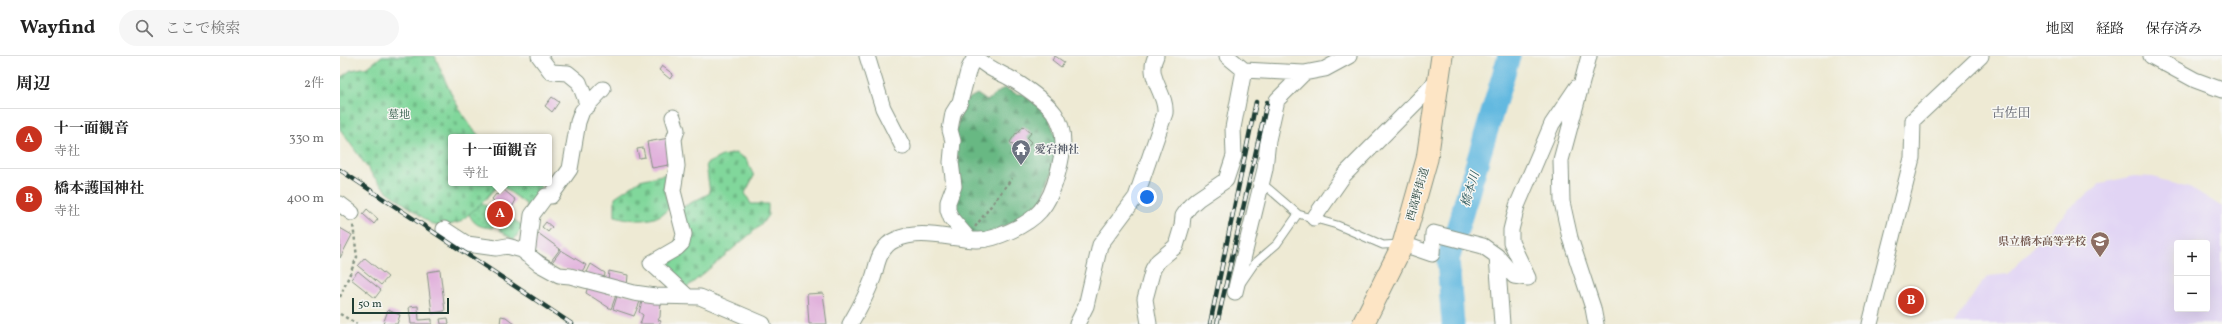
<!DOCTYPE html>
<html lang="ja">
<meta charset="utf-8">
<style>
:root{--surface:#fff;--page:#f6f6f6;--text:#222;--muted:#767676;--line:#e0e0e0;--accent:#c8321e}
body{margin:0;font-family:Vollkorn,"Noto Serif JP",serif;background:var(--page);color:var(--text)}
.controls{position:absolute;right:12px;bottom:12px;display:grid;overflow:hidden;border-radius:4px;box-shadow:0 4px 16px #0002}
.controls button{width:36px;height:36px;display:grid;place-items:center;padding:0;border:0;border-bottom:1px solid var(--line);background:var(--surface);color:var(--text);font:20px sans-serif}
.scale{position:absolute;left:12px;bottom:10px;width:97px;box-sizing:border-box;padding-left:4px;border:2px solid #1f3d34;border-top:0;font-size:11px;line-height:14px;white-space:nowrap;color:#1f3d34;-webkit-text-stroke:3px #f6f6f2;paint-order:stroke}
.you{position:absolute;left:807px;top:141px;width:14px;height:14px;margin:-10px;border:3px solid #fff;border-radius:50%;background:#1a73e8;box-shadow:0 0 0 6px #1a73e833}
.badge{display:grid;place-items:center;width:26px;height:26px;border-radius:50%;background:var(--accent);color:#fff;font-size:13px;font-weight:700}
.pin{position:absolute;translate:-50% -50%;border:2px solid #fff;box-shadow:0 1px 4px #0006}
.popup{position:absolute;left:108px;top:78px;width:104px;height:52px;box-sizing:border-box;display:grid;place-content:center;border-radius:4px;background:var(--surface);filter:drop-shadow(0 1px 3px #0005);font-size:13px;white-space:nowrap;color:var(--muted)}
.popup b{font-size:15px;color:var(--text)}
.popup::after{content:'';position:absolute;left:50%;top:100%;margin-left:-8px;border:8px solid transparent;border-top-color:var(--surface)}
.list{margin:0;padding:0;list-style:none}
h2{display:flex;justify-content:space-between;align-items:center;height:52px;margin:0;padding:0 16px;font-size:17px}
h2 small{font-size:13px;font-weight:400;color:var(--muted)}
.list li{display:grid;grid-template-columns:26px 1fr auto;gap:12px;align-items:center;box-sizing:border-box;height:60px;padding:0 16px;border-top:1px solid var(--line)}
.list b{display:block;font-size:15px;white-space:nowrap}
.list p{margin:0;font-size:13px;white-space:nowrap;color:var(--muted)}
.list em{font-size:13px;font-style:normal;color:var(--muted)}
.icon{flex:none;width:22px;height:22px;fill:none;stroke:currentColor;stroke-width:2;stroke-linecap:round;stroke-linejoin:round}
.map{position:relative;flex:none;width:1882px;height:268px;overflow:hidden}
header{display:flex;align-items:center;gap:24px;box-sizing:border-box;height:56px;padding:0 20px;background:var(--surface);border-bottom:1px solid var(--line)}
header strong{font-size:19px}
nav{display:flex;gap:22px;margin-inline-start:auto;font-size:14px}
.search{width:280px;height:36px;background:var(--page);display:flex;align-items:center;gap:10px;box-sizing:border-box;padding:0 14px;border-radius:22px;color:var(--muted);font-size:15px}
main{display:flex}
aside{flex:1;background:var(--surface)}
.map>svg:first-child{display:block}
.built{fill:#e1d4f4;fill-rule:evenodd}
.grass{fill:url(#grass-dots);stroke:#508a68}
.forest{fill:url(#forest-firs);stroke:#447a5c}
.cemetery{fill:url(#cemetery-stones);stroke:#508a68}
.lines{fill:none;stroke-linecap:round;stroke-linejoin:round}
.river{stroke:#64b9e0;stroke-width:23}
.building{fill:#e1b1dc}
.lane-casing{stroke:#869484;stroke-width:9}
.street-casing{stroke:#869484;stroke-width:17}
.secondary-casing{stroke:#869484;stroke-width:23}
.path{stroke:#869484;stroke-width:2.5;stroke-dasharray:3 3;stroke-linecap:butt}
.lane{stroke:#fff;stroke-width:7}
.street{stroke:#fff;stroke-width:15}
.secondary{stroke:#fde5c5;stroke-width:21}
.rail-casing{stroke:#1f3d34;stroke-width:4.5}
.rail{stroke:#f6f6f2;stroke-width:3;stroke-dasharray:9;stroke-linecap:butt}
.labels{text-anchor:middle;stroke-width:3;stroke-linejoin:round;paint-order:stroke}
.park-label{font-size:11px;fill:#335c49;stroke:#f6f6f2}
.worship-label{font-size:11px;font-weight:bold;fill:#5b616d;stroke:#f6f6f2;text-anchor:start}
.street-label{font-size:11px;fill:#1f3d34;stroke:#f6f6f2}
.education-label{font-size:11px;font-weight:bold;fill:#785e54;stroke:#f6f6f2;text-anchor:end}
.water-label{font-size:12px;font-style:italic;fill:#305c5f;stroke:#f6f6f2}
.quarter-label{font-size:13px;fill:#63666f;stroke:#f6f6f2}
</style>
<header>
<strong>Wayfind</strong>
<div class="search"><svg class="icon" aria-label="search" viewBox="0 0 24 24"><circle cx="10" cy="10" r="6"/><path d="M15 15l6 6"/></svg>ここで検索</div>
<nav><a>地図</a><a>経路</a><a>保存済み</a></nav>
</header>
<main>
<aside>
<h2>周辺<small>2件</small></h2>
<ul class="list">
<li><span class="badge">A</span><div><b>十一面観音</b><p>寺社</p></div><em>330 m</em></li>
<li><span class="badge">B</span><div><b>橋本護国神社</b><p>寺社</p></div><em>400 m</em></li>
</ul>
</aside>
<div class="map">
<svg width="1882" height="268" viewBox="0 0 1882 268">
<defs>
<pattern id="grass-dots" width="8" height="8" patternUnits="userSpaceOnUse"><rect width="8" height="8" fill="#81d79b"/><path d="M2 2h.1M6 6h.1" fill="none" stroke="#6fb986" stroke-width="1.8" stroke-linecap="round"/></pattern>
<pattern id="forest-firs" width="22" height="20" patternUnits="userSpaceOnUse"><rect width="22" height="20" fill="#68b883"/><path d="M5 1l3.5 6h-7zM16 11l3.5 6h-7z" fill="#55976c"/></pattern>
<pattern id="cemetery-stones" width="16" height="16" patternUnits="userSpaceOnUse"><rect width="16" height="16" fill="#81d79b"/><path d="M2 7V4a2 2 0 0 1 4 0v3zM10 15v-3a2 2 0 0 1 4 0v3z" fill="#6fb986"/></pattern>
</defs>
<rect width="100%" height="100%" fill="#f6f6f2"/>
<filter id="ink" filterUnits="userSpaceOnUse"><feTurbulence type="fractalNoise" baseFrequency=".025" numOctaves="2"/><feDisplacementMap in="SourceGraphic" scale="8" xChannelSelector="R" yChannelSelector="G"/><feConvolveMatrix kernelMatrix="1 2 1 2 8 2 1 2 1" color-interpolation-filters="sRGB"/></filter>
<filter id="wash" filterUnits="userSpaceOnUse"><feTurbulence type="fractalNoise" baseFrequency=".012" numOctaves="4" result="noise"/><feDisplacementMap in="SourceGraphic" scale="16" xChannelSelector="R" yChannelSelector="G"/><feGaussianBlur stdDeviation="0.9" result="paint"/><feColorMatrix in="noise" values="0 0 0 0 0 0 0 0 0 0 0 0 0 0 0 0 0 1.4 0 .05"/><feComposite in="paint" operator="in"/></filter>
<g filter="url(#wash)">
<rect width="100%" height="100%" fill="#eeead4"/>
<path class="built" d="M1794 120 1813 121 1855 134 1882 151V268H1615L1637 233 1648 220 1668 218 1728 154 1761 127ZM1837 187H1867V253H1837Z"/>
<path class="grass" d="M138 144 150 153 157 167 152 172C140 171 134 169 129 158Z"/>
<path class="forest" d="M664 32 677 38H683L706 56 721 92 699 154 636 183 616 165 612 102 621 47 637 38 647 45Z"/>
<path class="cemetery" d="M42 0H95C106 28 119 59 140 81H111V127H199L204 136 186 154V148L162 130 155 132 143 146 120 166 102 171 93 169 47 135 34 121 0 73V22L11 14 28 11Z
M395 97 406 103 414 120 405 137 411 148H428V159L421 169 344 234 317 209 334 196 343 151 370 137 366 108 382 100Z
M326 118C322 128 326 142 329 152 315 168 294 165 275 160V141L300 124Z
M168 160 183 170 174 184 159 174Z"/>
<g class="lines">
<path class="river" d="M1113 268 1108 204 1169 0"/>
</g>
<g id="blocks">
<path class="building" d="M715 0 724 6 721 11 712 4Z
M322 10 333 18 330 23 319 14Z
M212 41 219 46 212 56 205 50Z
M683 70 691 77 687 82 691 86 686 94 683 92 680 96 670 86 676 77 677 78Z
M329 82 334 108 312 112 307 86Z
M303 92 305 101 299 102 297 93Z
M164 134 176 144 170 155 158 151 160 148 158 146 157 148 152 146 154 145 152 143 156 138 157 139Z
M27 153 38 163 34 168 23 158Z
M206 166 212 171 208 176 202 171Z
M0 172 12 179 0 202Z
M198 177 220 193 211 205 193 194Z
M221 194 246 209 241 217 210 209Z
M25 202 48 221 41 229 18 210Z
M251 208 265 217 264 225 246 218Z
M100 214 105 255 92 257 87 216Z
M18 215 41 234 35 242 11 223Z
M269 215 288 219 287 230 268 225Z
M248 230 276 239 271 253 246 237Z
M278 237 302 241 294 260 273 253Z
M483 237 487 268H469L467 238Z
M303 242 321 244 320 261 318 264 321 265 319 268H300L303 259 299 256Z
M78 250 79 264 92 263V268H71L69 251Z
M48 254 60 259 57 268H43Z
M161 260 166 261 175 268H160Z
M108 262 109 268H101L100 263Z"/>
</g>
</g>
<g filter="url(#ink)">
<use href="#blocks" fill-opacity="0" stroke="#869484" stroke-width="1"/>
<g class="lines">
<defs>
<path id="lane" d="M958 158 997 169 1043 189 1060 188
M902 226 915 207 937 188 958 158 921 126"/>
<path id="street" d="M199 0 211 16 228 17 239 26 248 50
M527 0 543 52 563 91
M1249 0 1221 104 1222 146 1230 182 1253 252 1256 268
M1811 0 1855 24 1882 34
M964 17 985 13 1009 0
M333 61 337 74 334 83 337 110 333 135 344 178 342 187 337 192 311 207 347 240
M0 148 12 157
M974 162 1004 119 1099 23
M104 173 127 188 156 192 167 190 182 194 199 208 219 219 230 220 294 237 315 240 360 241 423 268
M629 183 611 162 608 154V146L614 130 611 106 613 85 610 74 613 57 620 46 629 12 635 1
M1063 188 1092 198 1093 177 1143 190 1157 200 1162 268
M187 199 192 159 206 140H211L230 113 238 66 242 55 263 33
M1157 200 1174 220 1188 222 1171 186V174L1177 150 1212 68 1237 31
M895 236 925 113 928 84 937 44 964 17 904 14
M510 268C519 253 527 238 533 222 536 214 537 203 542 196 545 191 550 186 555 184 579 172 610 183 636 184 654 185 688 169 700 155 709 145 715 128 718 116 723 97 727 76 715 58 707 46 681 28 668 21 656 15 644 10 635 0
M737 268 746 250 760 189 796 141 825 57C827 37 805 21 816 0
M809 268 805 243 813 213 818 205 836 190 842 170 843 160 850 150 858 143 886 124 894 100 893 72 904 14 887 0
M1530 268 1572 102 1573 64 1641 0"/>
<path id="secondary" d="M1023 268 1063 188 1087 103 1102 0"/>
</defs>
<use href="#lane" class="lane-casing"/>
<use href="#street" class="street-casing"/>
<use href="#secondary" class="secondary-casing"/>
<path class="path" d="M635 171 672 122
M0 241 17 201 13 169
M0 258 17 268"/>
<use href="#lane" class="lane"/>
<use href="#street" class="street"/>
<use href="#secondary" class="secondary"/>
<defs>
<path id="rail" d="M0 114 232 268
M870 268 916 46
M877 268 927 46"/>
</defs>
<use href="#rail" class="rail-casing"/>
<use href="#rail" class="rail"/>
</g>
</g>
<defs>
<symbol id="temple-pin" viewBox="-11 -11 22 30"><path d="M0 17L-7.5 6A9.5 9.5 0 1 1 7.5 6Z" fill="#6b7280" stroke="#f6f6f2"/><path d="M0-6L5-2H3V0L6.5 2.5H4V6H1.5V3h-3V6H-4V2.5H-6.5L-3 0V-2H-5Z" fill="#fff"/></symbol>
<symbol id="school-pin" viewBox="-11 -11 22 30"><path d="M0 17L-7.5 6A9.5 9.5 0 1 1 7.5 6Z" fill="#8d6e63" stroke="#f6f6f2"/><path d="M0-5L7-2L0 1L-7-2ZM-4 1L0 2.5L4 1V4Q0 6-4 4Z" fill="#fff"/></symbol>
</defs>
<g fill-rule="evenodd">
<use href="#temple-pin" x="670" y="82" width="22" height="30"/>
<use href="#school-pin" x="1749" y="174" width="22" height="30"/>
</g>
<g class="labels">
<g class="park-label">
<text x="59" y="62">墓地</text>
</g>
<g class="worship-label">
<text x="695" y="97">愛宕神社</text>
</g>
<g class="street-label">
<text transform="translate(1077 138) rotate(-74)" y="4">西高野街道</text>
</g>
<g class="education-label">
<text x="1746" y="189">県立橋本高等学校</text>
</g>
<g class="water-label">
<text transform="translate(1130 133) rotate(-73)" y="4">橋本川</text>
</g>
<g class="quarter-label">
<text x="1671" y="61">古佐田</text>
</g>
</g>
</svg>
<div class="controls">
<button>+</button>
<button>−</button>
</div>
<div class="scale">50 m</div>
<div class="you"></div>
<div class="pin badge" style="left:160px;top:158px">A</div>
<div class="popup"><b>十一面観音</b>寺社</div>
<div class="pin badge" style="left:1571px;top:245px">B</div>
</div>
</main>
